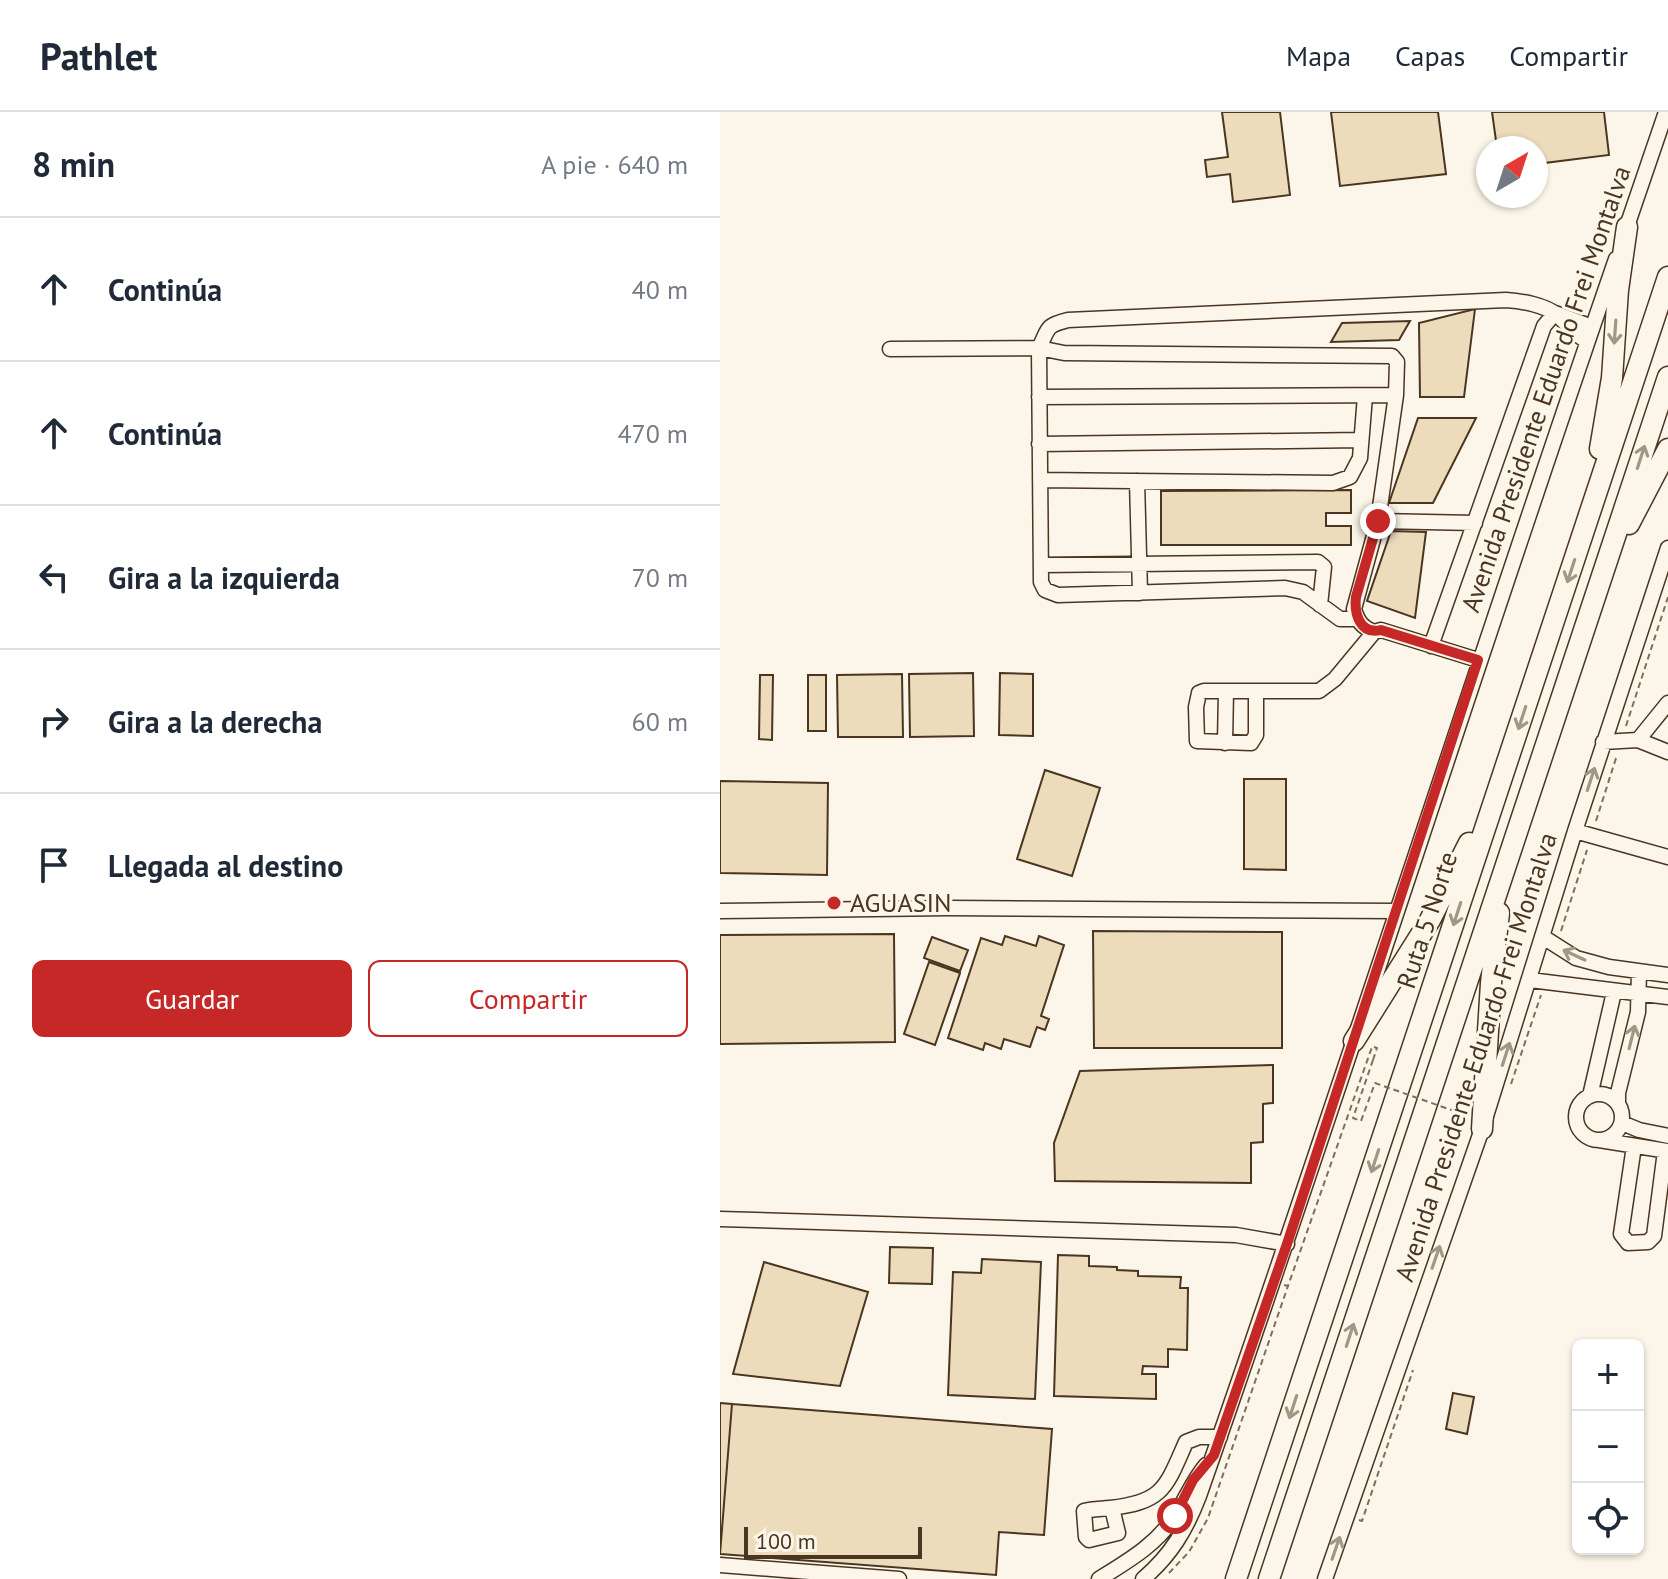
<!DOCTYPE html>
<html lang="es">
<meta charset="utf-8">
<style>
:root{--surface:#fff;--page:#f2f2f3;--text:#1f2937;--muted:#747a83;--line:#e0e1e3;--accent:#c62828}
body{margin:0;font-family:"PT Sans",sans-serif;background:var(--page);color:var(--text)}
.controls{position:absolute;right:24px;bottom:24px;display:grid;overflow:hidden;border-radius:12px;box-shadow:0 2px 6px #0004}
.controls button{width:72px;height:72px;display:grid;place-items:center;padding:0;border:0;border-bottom:2px solid var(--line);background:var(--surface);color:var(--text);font:40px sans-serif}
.compass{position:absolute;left:756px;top:24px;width:72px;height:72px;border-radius:50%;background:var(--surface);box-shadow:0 2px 6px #0004;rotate:39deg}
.scale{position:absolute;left:24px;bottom:20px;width:178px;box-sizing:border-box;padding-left:8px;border:4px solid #4a3520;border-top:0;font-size:22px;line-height:28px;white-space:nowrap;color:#4a3520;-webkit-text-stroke:6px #fbf6e9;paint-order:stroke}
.stop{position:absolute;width:24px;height:24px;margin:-18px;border:6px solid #c62828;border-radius:50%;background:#fff}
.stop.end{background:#c62828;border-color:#fff;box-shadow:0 2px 8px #0008}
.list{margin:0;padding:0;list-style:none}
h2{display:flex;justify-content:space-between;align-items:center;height:104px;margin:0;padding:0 32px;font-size:34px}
h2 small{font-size:26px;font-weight:400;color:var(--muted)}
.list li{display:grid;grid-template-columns:52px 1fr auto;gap:24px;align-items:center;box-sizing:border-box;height:144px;padding:0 32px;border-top:2px solid var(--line)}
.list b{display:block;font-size:30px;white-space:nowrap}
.list em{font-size:26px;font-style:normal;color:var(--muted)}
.actions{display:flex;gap:16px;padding:24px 32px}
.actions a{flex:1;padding:18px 0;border:2px solid var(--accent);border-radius:12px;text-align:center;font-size:28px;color:var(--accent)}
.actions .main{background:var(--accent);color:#fff}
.icon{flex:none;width:44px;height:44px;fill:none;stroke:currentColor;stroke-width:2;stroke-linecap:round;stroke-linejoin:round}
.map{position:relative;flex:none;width:948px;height:1467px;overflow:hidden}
header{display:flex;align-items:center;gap:48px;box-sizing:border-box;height:112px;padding:0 40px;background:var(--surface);border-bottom:2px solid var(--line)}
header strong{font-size:38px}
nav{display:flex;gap:44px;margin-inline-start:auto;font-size:28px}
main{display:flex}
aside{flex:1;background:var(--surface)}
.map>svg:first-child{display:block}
.building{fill:#ecdcbc;stroke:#4a3520;stroke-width:2}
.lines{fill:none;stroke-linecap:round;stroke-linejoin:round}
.minor-casing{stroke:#4a3520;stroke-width:17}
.highway-casing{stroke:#4a3520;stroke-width:23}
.path{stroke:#7f6f5c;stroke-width:2;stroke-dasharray:6 4;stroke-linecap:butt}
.minor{stroke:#fbf6e9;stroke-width:14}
.highway{stroke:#fbf6e9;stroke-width:20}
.path-bridge{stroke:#7f6f5c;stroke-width:2;stroke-dasharray:6 4;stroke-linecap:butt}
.oneway{stroke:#a29684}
.route{stroke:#c62828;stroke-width:10}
.poi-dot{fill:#c62828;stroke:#fbf6e9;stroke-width:3}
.labels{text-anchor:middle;stroke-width:6;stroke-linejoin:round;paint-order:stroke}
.street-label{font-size:26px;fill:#4a3520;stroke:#fbf6e9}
.poi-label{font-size:26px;fill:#4a3520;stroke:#fbf6e9;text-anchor:start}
</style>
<header>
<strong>Pathlet</strong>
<nav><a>Mapa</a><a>Capas</a><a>Compartir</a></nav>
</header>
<main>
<aside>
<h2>8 min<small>A pie · 640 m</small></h2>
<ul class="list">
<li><svg class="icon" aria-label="ahead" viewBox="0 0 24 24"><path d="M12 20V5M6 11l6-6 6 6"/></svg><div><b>Continúa</b></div><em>40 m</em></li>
<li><svg class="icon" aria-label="ahead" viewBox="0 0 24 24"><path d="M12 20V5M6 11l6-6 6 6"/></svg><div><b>Continúa</b></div><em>470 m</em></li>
<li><svg class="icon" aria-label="left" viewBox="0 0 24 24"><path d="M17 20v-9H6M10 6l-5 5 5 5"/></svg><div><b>Gira a la izquierda</b></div><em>70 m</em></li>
<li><svg class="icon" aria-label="right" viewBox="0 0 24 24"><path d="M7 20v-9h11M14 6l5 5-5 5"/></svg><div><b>Gira a la derecha</b></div><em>60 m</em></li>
<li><svg class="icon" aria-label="arrive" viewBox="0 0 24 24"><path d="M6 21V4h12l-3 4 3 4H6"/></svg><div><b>Llegada al destino</b></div></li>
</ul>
<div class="actions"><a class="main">Guardar</a><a>Compartir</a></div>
</aside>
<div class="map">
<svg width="948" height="1467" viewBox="0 0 948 1467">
<rect width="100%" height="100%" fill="#fbf6e9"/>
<path class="building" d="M502 0H560L570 83 513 90 510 62 487 65 485 48 508 45Z
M611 0H718L726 62 620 74Z
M772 0H884L889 43 816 52V36H777Z
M755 197 744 285H700L699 211Z
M690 209 679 228 611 230 622 211Z
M698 306H756L713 391H669Z
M631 378V401H606V414H631V433H441V379Z
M671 419 706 420 695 506 647 489Z
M253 561 254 624 190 625 189 562Z
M280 561 313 562V624L279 623Z
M182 562 183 625H118L117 563Z
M40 563H53L52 628 39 627Z
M88 563H106V619H88Z
M325 658 380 676 352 764 297 747Z
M524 667H566V758L524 757Z
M0 669 108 671 107 763 0 761Z
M373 819 562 820V936H374Z
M174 822 175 930 0 932V823Z
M285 824 316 834 319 824 344 833 321 904 329 907 325 918 317 915 310 935 284 927 281 937 265 931 263 938 228 926 261 826 282 833Z
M212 825 248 838 240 859 204 846Z
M209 850 240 861 215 933 184 922Z
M553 953V991L543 992V1030L531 1031V1071L335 1069 334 1031 360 959Z
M170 1135 213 1136 212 1172 169 1171Z
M338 1143 369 1144V1154L397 1155V1158L418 1159V1164L461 1165 460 1176H468L467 1238 448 1237V1255L423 1254 422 1262H436V1287L334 1284Z
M262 1147 321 1150 315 1287 228 1283 233 1160 261 1161Z
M44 1150 148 1180 120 1274 13 1262Z
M733 1281 754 1285 747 1322 726 1317Z
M0 1291 12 1292 0 1442Z
M12 1292 332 1317 324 1423 279 1420 276 1463 0 1442Z"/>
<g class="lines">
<defs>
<path id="minor" d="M904 123 946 0
M170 237 319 236C329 217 324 214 348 208L786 188C802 189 825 193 837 203 848 212 854 223 867 229
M319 285 676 283
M319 332 641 328
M320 368 613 371 630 365 640 346 645 284
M417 369 420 481
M658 409 755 411
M321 453 598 450 604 455 600 493
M637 507H620L583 480 565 476 338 483 325 478 321 470 319 236 344 241 672 244 677 250 676 283 658 409 634 497C638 510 642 515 654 520
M711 534 824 214 835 201 872 215
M536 579V623L531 631 477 629 476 595 479 581 484 579H599L615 567 654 520 661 518 758 548
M918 628 948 591
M883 630 918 628 948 640
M505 631 506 579
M855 719 948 745
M0 799 228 796 676 799
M823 825 856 846 889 855 948 863
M810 868 948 885
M856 1005a23 23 0 1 1 46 0a23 23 0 1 1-46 0Z
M870 984 894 880
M898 991V981L918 900 919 859
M902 1011 919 1018 948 1024
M879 1028 948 1039
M914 1034 901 1122 908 1131 928 1130 934 1124 945 1039
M0 1107 516 1123 567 1132
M392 1396 398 1421 369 1428 366 1425 364 1399C372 1397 381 1397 390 1396 444 1390 446 1375 466 1330L479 1325H500
M0 1453 179 1467
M379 1467C408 1449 438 1432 456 1402 467 1385 473 1368 486 1353
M423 1467C451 1443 466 1418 479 1384 623 973 754 558 896 147
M605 1467 762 1017 855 719 948 436"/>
<path id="highway" d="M880 337 892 266 898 178 907 115
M909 412 948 337
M634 929 710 808 749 731
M762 1017 771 871 779 801
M516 1467 948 165
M549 1467 948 265"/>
</defs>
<use href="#minor" class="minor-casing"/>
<use href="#highway" class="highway-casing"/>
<path class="path" d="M906 614 948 485
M876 709 897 643
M841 819 867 738
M653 948 657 936 654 935
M791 972 821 883
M564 1173 568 1174 652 935
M639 1408 642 1409 693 1258
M449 1461 469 1440 488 1406 568 1174"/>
<use href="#minor" class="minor"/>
<use href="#highway" class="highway"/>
<path class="path-bridge" d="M653 948 633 1006 641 1009 655 971 737 1000 724 1036 732 1039 754 978"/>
</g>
<defs><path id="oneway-shaft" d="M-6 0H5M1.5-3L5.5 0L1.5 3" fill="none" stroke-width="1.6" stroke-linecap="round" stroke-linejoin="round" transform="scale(2)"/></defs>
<g class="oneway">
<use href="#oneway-shaft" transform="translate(895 220) rotate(94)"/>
<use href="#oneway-shaft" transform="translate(921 345) rotate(-72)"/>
<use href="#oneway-shaft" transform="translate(851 459) rotate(108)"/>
<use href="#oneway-shaft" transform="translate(802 606) rotate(108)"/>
<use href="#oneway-shaft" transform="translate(871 667) rotate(-72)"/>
<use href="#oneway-shaft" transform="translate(737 802) rotate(108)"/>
<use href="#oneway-shaft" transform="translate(854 843) rotate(-155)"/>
<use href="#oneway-shaft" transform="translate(912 925) rotate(-76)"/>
<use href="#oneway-shaft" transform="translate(786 942) rotate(-72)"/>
<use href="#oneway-shaft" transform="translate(655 1049) rotate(108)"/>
<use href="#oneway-shaft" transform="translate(716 1145) rotate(-71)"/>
<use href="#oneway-shaft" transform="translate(630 1223) rotate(-72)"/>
<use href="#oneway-shaft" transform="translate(573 1295) rotate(108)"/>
<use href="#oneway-shaft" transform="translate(616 1436) rotate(-71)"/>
</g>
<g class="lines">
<path class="route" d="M455 1404 473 1368 494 1343 567 1132 758 548 661 518C640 523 634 502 636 485L658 409"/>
</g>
<circle class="poi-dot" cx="114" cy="791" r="8"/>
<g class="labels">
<g class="street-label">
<text transform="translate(826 277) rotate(-71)" y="9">Avenida Presidente Eduardo Frei Montalva</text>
<text transform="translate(707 808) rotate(-72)" y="9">Ruta 5 Norte</text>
<text transform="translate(756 945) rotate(-72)" y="9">Avenida Presidente Eduardo Frei Montalva</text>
</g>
<g class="poi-label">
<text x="130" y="800">AGUASIN</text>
</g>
</g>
</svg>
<div class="controls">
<button>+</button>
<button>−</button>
<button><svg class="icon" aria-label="locate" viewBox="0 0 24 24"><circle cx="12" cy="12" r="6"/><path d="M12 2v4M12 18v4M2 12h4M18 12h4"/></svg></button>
</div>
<svg class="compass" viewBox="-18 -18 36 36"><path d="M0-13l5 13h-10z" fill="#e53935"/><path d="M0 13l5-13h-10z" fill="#747a83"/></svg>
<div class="scale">100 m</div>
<div class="stop" style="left:455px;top:1404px"></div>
<div class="stop end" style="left:658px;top:409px"></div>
</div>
</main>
